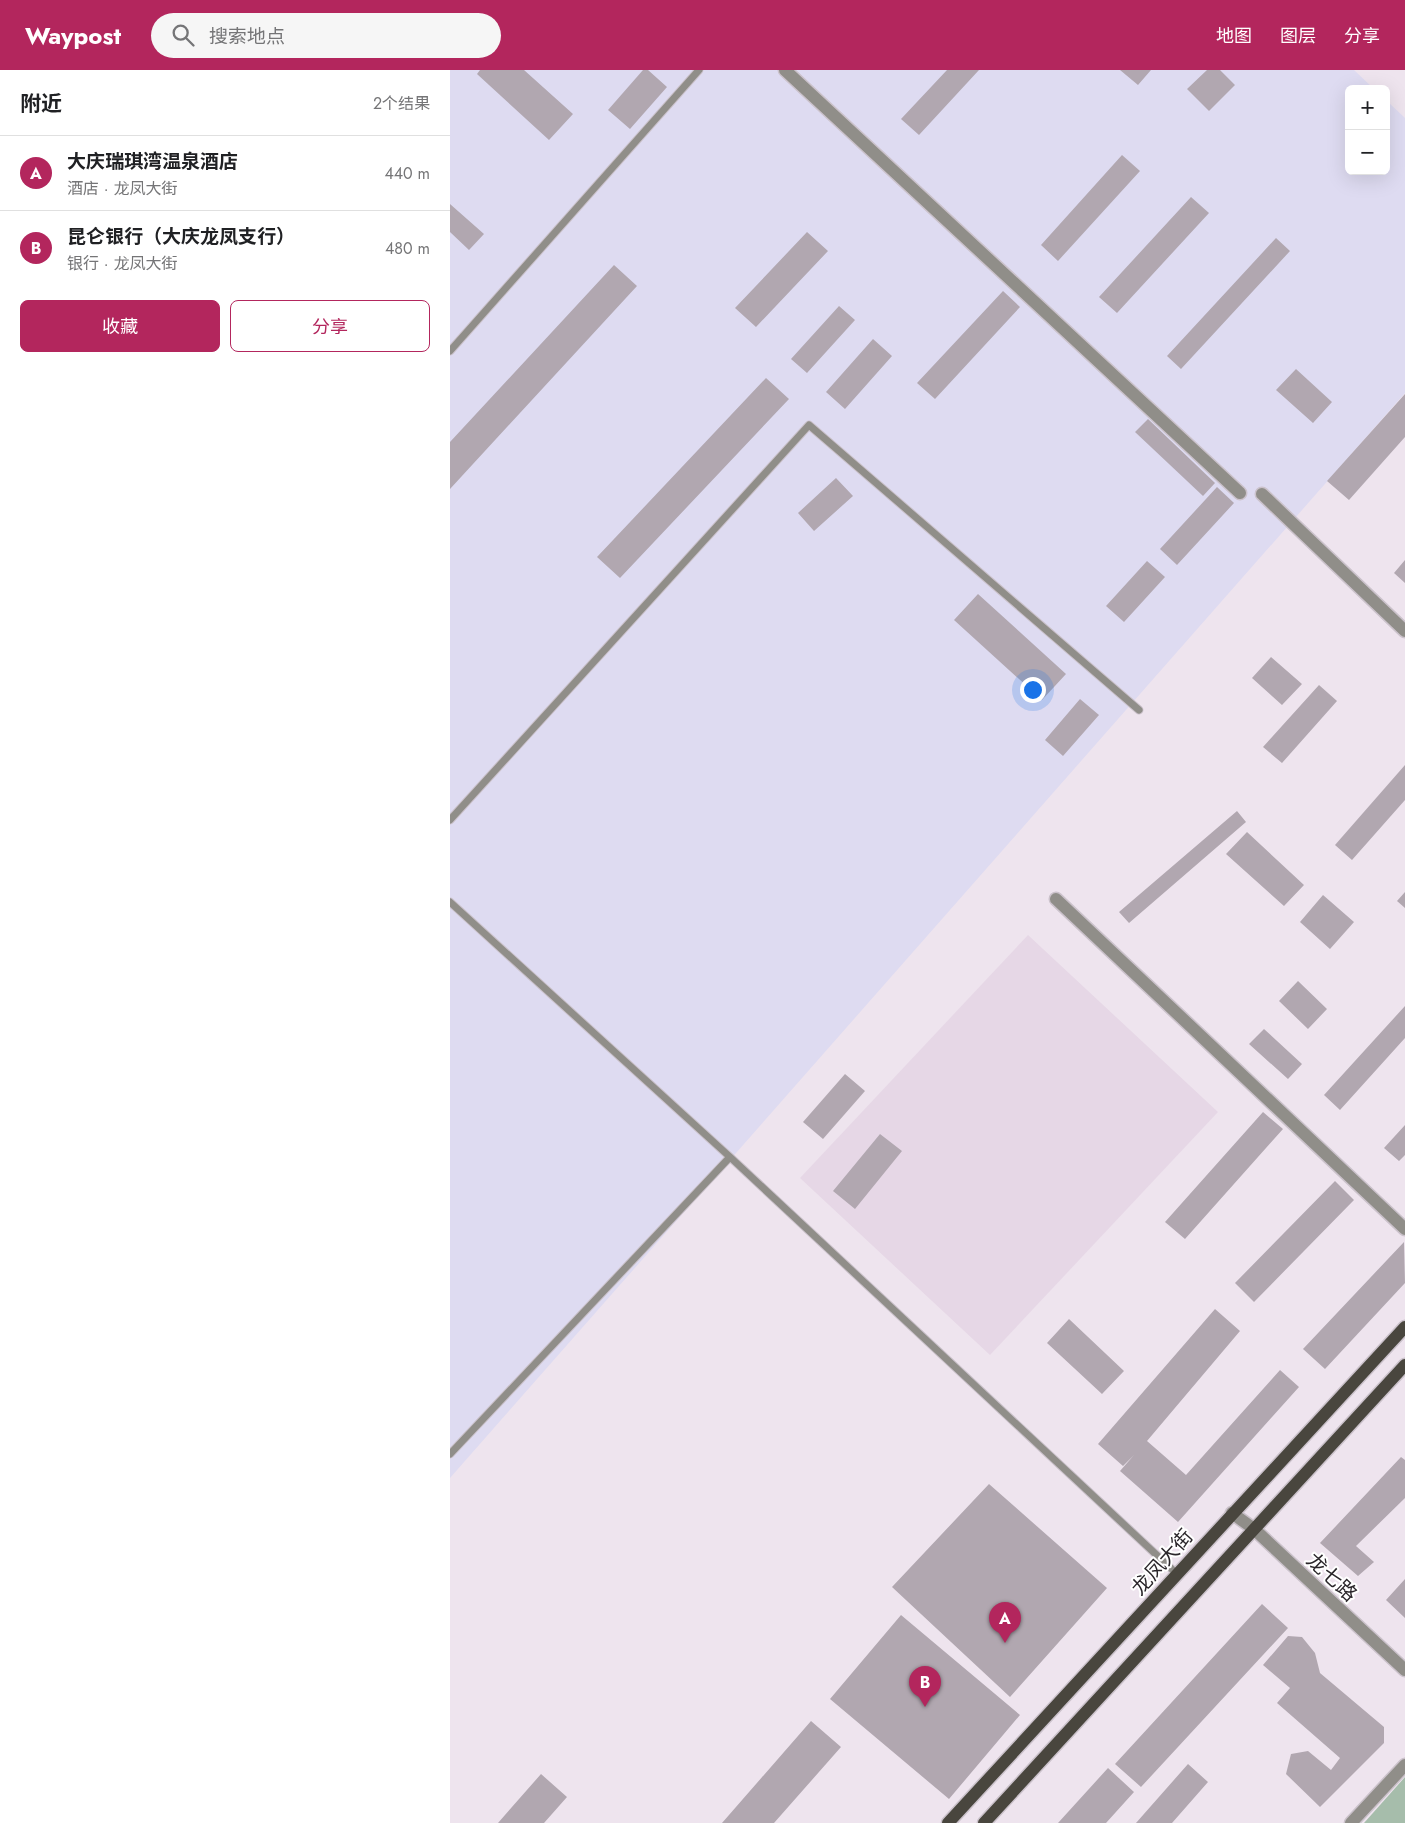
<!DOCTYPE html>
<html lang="zh">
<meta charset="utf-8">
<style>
:root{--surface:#fff;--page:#f6f6f6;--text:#202124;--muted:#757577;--line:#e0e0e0;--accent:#b3265d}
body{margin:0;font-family:Jost,"Noto Sans SC",sans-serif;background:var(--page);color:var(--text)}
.controls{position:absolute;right:15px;top:15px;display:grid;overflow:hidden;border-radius:8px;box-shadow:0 5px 20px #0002}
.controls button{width:45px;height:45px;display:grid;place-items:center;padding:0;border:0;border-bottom:1px solid var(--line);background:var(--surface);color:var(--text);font:25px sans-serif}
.you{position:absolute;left:582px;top:619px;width:18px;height:18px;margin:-12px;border:4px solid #fff;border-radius:50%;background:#1a73e8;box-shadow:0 0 0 8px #1a73e833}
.badge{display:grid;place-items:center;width:32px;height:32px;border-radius:50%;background:var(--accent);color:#fff;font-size:16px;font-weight:700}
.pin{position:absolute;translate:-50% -41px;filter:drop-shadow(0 1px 2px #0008)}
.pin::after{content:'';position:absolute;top:26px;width:18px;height:15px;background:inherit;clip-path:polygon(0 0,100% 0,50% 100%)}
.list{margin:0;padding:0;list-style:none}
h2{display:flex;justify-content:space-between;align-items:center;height:65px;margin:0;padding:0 20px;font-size:21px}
h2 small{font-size:16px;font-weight:400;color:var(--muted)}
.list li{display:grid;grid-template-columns:32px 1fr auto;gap:15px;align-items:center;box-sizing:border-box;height:75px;padding:0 20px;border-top:1px solid var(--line)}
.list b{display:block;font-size:19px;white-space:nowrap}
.list p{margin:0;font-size:16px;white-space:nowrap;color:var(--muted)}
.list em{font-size:16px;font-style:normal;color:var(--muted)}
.actions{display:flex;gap:10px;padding:15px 20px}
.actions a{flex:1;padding:11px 0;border:1px solid var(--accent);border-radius:8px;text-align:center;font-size:18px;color:var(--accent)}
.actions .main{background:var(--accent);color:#fff}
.icon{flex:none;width:28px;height:28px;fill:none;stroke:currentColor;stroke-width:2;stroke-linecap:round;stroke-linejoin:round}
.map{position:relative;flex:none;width:955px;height:1753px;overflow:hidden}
header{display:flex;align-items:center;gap:30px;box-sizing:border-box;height:70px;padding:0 25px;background:var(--accent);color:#fff}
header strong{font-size:24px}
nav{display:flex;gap:28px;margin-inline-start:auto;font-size:18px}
.search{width:350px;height:45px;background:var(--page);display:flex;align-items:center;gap:12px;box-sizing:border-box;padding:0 18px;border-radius:28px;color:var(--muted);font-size:19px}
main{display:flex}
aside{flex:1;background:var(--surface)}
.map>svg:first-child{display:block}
.built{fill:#e6d7e6}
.industrial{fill:#dedbf1}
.green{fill:#a6bdab}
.building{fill:#b1a7b0}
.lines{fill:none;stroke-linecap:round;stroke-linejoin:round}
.service-casing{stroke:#cbc2cb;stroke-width:9}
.minor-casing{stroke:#cbc2cb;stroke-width:15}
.tertiary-casing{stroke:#cbc2cb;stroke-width:15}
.primary-casing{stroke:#cbc2cb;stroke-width:15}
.service{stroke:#908e89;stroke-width:7}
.minor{stroke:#908e89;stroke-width:12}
.tertiary{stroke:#908e89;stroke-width:12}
.primary{stroke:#49463e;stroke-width:12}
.labels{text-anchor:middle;stroke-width:4;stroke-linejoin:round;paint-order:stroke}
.street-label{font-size:20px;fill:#2a262a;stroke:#fff}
</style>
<header>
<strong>Waypost</strong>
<div class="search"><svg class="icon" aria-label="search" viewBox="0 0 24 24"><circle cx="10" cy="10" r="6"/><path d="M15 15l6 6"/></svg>搜索地点</div>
<nav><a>地图</a><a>图层</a><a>分享</a></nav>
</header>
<main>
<aside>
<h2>附近<small>2个结果</small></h2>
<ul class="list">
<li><span class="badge">A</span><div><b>大庆瑞琪湾温泉酒店</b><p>酒店 · 龙凤大街</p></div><em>440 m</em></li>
<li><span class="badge">B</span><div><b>昆仑银行（大庆龙凤支行）</b><p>银行 · 龙凤大街</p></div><em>480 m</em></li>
</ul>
<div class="actions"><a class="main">收藏</a><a>分享</a></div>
</aside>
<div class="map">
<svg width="955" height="1753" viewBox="0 0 955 1753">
<rect width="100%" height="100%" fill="#eee4ee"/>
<path class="built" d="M578 865 768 1042 540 1285 350 1108Z"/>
<path class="industrial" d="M0 0H904L924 19H899V101H936V30L955 48V323L0 1408Z"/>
<path class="green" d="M955 1707V1753H914Z"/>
<path class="building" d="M30 0H74L123 44 99 70 27 4Z
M193 0H198L217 17 180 59 158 40Z
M497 0H529L469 65 451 49Z
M670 0H701L688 15Z
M757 0H770L785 15 759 41 737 19Z
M672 85 690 101 608 191 591 175Z
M741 127 759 143 667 243 649 227Z
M0 134 34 164 19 180 0 162Z
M357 162 378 181 306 257 285 238Z
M826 168 840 181 731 299 717 286Z
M164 195 187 216 0 419V372Z
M553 221 570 237 485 329 467 313Z
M389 236 405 250 357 303 341 289Z
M423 269 442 286 395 339 376 322Z
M846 299 882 332 863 353 826 320Z
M316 308 339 329 170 508 147 487Z
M955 324V367L899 430 877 411Z
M698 349 765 413 753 426 685 362Z
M386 408 403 426 364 461 348 443Z
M767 417 784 433 727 495 710 479Z
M955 490V513L944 503Z
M697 491 715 507 674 552 656 536Z
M528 524 616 604 592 630 504 550Z
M821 587 852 614 832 635 802 608Z
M869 615 887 631 832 693 813 677Z
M630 629 649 645 613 686 595 670Z
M955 695V730L902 790 885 775Z
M787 741 796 752 679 853 669 842Z
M797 762 854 815 834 836 776 784Z
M955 822V838L947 831Z
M873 825 904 852 880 879 850 852Z
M848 911 877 939 858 959 829 931Z
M955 936V968L890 1040 874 1025Z
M814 959 852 994 838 1009 799 974Z
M395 1004 415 1021 373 1069 353 1052Z
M813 1042 833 1059 735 1169 715 1152Z
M955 1055V1085L949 1091 934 1078Z
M430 1064 452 1081 405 1139 383 1121Z
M885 1111 904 1130 804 1232 785 1213Z
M954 1172 955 1213 875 1299 853 1279Z
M765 1239 790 1261 697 1371 736 1405 830 1300 849 1317 728 1452 670 1401 684 1385 673 1396 648 1374Z
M619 1249 674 1301 652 1324 597 1273Z
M951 1387 955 1390V1428L906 1476 924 1492 908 1506 870 1473Z
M539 1414 657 1518 560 1627 442 1517Z
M955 1509V1548L936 1530Z
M812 1534 838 1558 691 1717 665 1694Z
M451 1545 570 1645 499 1729 380 1629Z
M838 1566 852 1567 865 1583 870 1603 934 1657V1673L870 1737 836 1704 841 1684 858 1681 881 1700 890 1688 827 1633 840 1618 813 1595Z
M361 1651 391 1677 324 1753H272Z
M738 1694 758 1712 722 1753H686Z
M658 1698 684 1722 656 1753H608Z
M91 1704 117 1727 94 1753H48Z"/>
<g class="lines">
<defs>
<path id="service" d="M0 281 249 0
M0 750 359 355 689 640
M0 832 280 1087 727 1504
M0 1384 280 1087"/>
<path id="minor" d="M335 0 790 423
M812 424 955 561
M606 829 955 1159
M901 1753 955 1695"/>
<path id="tertiary" d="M782 1443 804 1459 955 1600"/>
<path id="primary" d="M498 1753 955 1257
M534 1753 955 1295"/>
</defs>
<use href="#service" class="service-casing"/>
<use href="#minor" class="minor-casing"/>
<use href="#tertiary" class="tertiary-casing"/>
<use href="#primary" class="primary-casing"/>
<use href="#service" class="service"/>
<use href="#minor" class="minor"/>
<use href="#tertiary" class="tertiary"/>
<use href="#primary" class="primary"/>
</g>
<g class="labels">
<g class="street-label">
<text transform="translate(712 1492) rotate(-48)" y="7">龙凤大街</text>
<text transform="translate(882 1507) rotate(43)" y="7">龙七路</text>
</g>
</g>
</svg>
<div class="controls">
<button>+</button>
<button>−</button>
</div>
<div class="you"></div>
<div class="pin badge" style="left:555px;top:1573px">A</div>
<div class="pin badge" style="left:475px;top:1637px">B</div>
</div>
</main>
